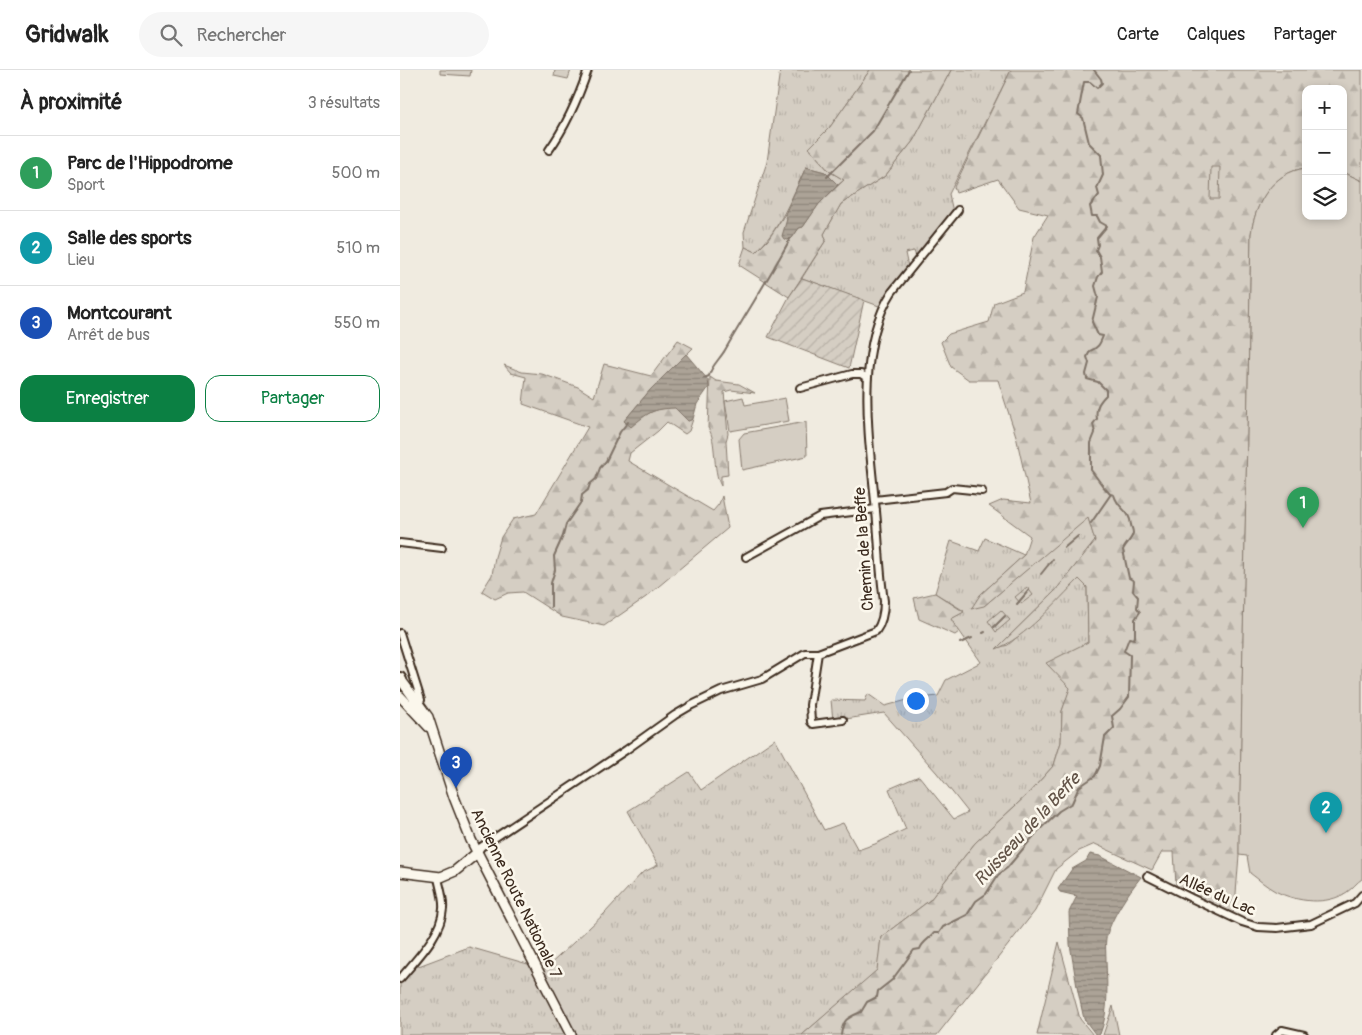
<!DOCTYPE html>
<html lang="fr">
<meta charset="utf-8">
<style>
:root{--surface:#fff;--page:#f6f6f6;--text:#222;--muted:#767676;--line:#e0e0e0;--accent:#0b8043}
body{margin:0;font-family:Pangolin,sans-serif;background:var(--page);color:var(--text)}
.controls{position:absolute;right:15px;top:15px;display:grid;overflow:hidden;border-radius:10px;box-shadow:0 2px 8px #0003}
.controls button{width:45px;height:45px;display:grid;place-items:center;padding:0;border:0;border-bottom:1px solid var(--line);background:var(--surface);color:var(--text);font:25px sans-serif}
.you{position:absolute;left:515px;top:630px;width:18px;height:18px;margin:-12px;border:4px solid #fff;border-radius:50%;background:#1a73e8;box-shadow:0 0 0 8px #1a73e833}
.badge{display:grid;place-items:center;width:32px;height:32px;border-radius:50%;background:var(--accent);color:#fff;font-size:16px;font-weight:700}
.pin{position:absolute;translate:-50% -41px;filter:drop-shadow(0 1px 2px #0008)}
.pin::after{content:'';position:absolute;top:26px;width:18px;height:15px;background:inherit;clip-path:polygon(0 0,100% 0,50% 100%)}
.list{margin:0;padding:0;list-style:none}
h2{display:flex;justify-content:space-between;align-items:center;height:65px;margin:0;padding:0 20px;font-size:21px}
h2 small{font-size:16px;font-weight:400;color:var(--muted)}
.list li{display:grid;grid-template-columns:32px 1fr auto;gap:15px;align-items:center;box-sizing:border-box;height:75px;padding:0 20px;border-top:1px solid var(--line)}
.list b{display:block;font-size:19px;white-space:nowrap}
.list p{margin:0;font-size:16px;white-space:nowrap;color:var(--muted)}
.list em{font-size:16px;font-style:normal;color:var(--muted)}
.actions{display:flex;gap:10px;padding:15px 20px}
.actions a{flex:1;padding:11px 0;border:1px solid var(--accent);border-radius:15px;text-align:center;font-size:18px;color:var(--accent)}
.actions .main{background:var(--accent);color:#fff}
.icon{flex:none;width:28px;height:28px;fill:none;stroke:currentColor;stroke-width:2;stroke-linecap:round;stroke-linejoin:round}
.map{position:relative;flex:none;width:962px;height:965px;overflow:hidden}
header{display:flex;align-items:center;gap:30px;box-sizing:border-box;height:70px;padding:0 25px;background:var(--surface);border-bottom:1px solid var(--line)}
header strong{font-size:24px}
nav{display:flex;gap:28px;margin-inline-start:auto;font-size:18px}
.search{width:350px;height:45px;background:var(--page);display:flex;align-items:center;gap:12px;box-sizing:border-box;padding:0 18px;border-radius:28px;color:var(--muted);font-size:19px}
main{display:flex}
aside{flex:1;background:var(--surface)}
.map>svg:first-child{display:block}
.grass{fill:url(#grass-tufts);stroke:#887c70}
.forest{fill:url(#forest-firs);stroke:#887c70}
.wetland{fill:url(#wetland-marsh);stroke:#887c70}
.garden{fill:url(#garden-furrows);stroke:#887c70}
.pitch{fill:#d5cec3;stroke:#887c70}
.water{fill:url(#water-rules);stroke:#7f7367}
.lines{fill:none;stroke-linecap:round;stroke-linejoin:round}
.stream{stroke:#7f7367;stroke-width:2}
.street-casing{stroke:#3b2a1e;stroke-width:10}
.secondary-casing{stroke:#3b2a1e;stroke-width:12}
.primary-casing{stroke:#3b2a1e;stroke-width:14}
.street{stroke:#fbf7ec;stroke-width:6}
.secondary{stroke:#fbf7ec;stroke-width:9}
.primary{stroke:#fbf7ec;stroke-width:10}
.labels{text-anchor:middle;stroke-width:5;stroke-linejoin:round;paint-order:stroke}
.street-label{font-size:16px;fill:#3b2a1e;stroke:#fbf7ec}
.water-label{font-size:18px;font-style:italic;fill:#635448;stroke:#fbf7ec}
</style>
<header>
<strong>Gridwalk</strong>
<div class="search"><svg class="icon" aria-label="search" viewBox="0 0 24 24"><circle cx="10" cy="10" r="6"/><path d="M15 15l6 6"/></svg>Rechercher</div>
<nav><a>Carte</a><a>Calques</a><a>Partager</a></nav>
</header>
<main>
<aside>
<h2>À proximité<small>3 résultats</small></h2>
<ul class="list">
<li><span class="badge" style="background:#2e9e5b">1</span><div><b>Parc de l'Hippodrome</b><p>Sport</p></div><em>500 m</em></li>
<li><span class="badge" style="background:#0f9aa8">2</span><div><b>Salle des sports</b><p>Lieu</p></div><em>510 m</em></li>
<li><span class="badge" style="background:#1a4fb4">3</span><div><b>Montcourant</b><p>Arrêt de bus</p></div><em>550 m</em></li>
</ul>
<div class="actions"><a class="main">Enregistrer</a><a>Partager</a></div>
</aside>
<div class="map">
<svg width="962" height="965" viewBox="0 0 962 965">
<defs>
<pattern id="grass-tufts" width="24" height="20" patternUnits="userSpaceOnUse" patternTransform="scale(1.25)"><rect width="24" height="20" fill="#d5cec3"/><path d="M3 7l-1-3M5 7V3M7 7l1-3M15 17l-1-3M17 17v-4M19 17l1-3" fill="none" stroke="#b8b1a7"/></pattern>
<pattern id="forest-firs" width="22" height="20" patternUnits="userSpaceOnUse" patternTransform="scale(1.25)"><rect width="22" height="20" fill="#d5cec3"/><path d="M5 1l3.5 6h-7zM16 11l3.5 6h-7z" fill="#b8b1a7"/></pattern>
<pattern id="wetland-marsh" width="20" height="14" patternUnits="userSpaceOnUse" patternTransform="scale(1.25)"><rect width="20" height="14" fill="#d5cec3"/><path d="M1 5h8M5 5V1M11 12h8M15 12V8" fill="none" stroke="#b8b1a7"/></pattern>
<pattern id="garden-furrows" width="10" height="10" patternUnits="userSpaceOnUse" patternTransform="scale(1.25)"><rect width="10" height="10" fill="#d5cec3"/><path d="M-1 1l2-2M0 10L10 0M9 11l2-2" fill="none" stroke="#b8b1a7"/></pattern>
<pattern id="water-rules" width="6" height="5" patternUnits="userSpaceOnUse" patternTransform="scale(1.25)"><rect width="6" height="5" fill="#aca397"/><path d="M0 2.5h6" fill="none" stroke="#8d857b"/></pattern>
</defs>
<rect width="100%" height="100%" fill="#f0ebe0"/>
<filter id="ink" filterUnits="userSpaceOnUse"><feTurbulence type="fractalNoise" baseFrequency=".02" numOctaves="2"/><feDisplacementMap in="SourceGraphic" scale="10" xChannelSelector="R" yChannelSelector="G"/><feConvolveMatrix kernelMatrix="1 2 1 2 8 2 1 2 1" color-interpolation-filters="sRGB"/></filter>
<g filter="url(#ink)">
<path class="grass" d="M380 0H470L430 57 409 78 429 101 444 110 438 115 425 102 406 97C392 127 380 159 356 182L345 177 344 162 367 92Z
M551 0H611L549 124 553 142 516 187 514 181 505 183 508 197 479 236 402 208 426 170 424 164 441 134 485 106 513 71Z
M688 447 695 471 655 521 597 578 608 575 645 543 679 508 687 517 688 572 662 641 661 672 654 695 628 724 575 773 530 830 481 867 478 900 402 965H0V903L69 877 145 899 204 844 242 803 258 795 228 741 289 702 301 720 375 669 424 760 443 753 458 780 475 774 506 759 489 719 519 706 554 749 568 742 537 703 484 643 433 651 431 630 465 631 468 624 485 636 511 629 538 626 546 610 581 592 551 549 564 541 535 523 551 471 579 481 585 468 624 485 580 525 584 536Z"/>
<path class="forest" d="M470 0H551L513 71 485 106 441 134 424 164 426 170 389 227 339 195 345 177 356 182 368 170 385 144 387 149 388 170 392 168 399 158 403 157 419 134 444 110 429 101 409 78 430 57Z
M611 0H962V111L943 102V19H906V98C872 102 855 134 851 164L839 785 835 836 833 843 789 824 776 815 774 782H762L752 800 695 774 679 781 656 799 635 841 537 965H402L477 900 481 867 530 830 575 773 628 724 654 695 661 672 662 641 670 618 646 593 688 572 687 517 679 509C658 530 624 569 596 579L655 521 695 471 688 448 584 536 571 539 580 525 624 485 630 466 589 436 603 430 631 433 616 366 598 310H569L551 297 541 272 549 264 589 252 594 233 623 222 634 167 648 145 619 138 598 109 556 123 554 117Z
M278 270 293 278 251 319 224 351 231 356C249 342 252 339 276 337L288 351 293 349 289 361 285 364 267 352 258 361 230 383 228 391 313 441 319 434 322 426 328 458 246 527 204 556 162 547 123 522 108 523 95 529 82 521 92 505 95 487 101 467 113 449 136 444 188 357 123 334 126 307 111 303 104 295 122 302 142 304 178 317 194 327 204 294 251 306Z
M310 307 316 311 339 314 355 323 331 320 324 322 328 364 326 371 328 405 321 406V416C312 400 317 369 308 358Z
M535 523 564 542 551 549 559 562 555 565 519 549 514 528Z
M659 872 680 949 693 965H637Z
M713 936 719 965H703Z"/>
<path class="wetland" d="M627 517 633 525 621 534 615 527Z
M601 540 610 550 596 562 588 551Z"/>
<path class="garden" d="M402 208 464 230 449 298 368 267 389 227Z"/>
<path class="pitch" d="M40 0H71L70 6 40 4Z
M155 0H171L168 9 154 6Z
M811 97H820L819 129H810Z
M906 98V146H943V102L962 111V809C957 812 953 818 947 822 927 836 897 832 875 821 866 816 858 809 850 803L847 786 839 785V772L851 164C855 134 872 102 906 98Z
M343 327 345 335 385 328 389 351 330 361 325 331Z
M406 352 407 386 342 400 339 369 344 363Z"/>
<path class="water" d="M406 97 425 102 438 115 419 134 403 157 399 158 392 168 388 170 384 169 382 166 387 149 385 144Z
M286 284 308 310 309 317 297 334 293 349 288 351 275 338C252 339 249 342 231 357L224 351 251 319Z
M690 784 700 786 741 807C728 823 711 848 706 868 705 875 706 883 706 891 707 915 709 942 700 964L696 965 684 949 677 917 670 874 669 842 677 826 660 822 658 819 672 799 686 791Z"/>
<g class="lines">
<path class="stream" d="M427 107 473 61 509 0
M304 308 309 306C311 296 320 289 325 280 346 243 370 207 390 169
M691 453 711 424
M664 478 678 466
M641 504 653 489
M617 534 629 520
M151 537V513L155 500 154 486 163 466 166 454 181 432 182 425 188 420 190 414 196 409 200 398 206 391 220 362 228 352
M594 557 605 546
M583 563 585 562
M560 573 572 568
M441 965C443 949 447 948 461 942L467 932 477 927 478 921 492 910 514 880 520 879C523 871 530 869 534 863H539L543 857 567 845 576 831 586 824 598 805 607 798 638 761 659 741 672 733 679 717 695 706 700 696 705 667 714 658 712 646 720 639 729 627 730 585 724 581 729 568 734 569 735 567V549L740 542 737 538 738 527 733 521 734 511 729 508 723 480C725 474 732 470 733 463 733 459 732 459 731 455 729 438 719 441 714 425L710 424 702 415 691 400V373L695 363 693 354 697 349C695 338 699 332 706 325V320L698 312 687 309 686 304 689 293 687 287 690 281C698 278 700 274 703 266L698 265 692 252 698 227 695 216 698 207 702 202 700 187 696 180 698 175 697 168 707 156 700 152 697 146H692L690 136 699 125 697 118 703 105 701 85 689 73 683 48 678 44 684 12H690L697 18 702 13 701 9 694 0"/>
<defs>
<path id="street" d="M149 80C167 55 178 29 188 0
M400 318 452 304H461L467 308
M475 430 537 423 546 422 552 418 582 421
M0 473 42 478
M346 487 420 446 476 439
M0 563 21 630
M418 583 410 635 411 652 413 654 443 650
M77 783 81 777 226 680 275 645 292 635 321 621 362 609 405 583H418L476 561C482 553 484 542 484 531 479 498 479 465 475 432 469 367 455 279 492 222L558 140
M747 806 791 828 842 852 858 857 877 858 911 854 955 833 962 825
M0 909C16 889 41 866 43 839 44 829 40 818 38 808
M876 965 882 960 904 965"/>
<path id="secondary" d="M0 611 1 610 28 647 54 727 71 770 171 965
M0 626 29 657
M0 802 41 807 55 801 77 783"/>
<path id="primary" d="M0 608 1 610"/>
</defs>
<use href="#street" class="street-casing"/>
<use href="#secondary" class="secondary-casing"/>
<use href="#primary" class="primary-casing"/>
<use href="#street" class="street"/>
<use href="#secondary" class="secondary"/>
<use href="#primary" class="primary"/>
</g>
</g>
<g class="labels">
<g class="street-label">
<text transform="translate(463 479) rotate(-94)" y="6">Chemin de la Beffe</text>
<text transform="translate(117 823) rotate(64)" y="6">Ancienne Route Nationale 7</text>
<text transform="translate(818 824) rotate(24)" y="6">Allée du Lac</text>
</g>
<g class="water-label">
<text transform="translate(627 759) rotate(-47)" y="6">Ruisseau de la Beffe</text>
</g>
</g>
</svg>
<div class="controls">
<button>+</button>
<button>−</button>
<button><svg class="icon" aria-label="layers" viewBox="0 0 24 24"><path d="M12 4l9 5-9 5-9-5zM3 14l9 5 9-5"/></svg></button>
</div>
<div class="you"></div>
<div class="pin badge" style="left:903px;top:458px;background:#2e9e5b">1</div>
<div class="pin badge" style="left:926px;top:763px;background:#0f9aa8">2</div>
<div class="pin badge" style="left:56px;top:718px;background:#1a4fb4">3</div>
</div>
</main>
